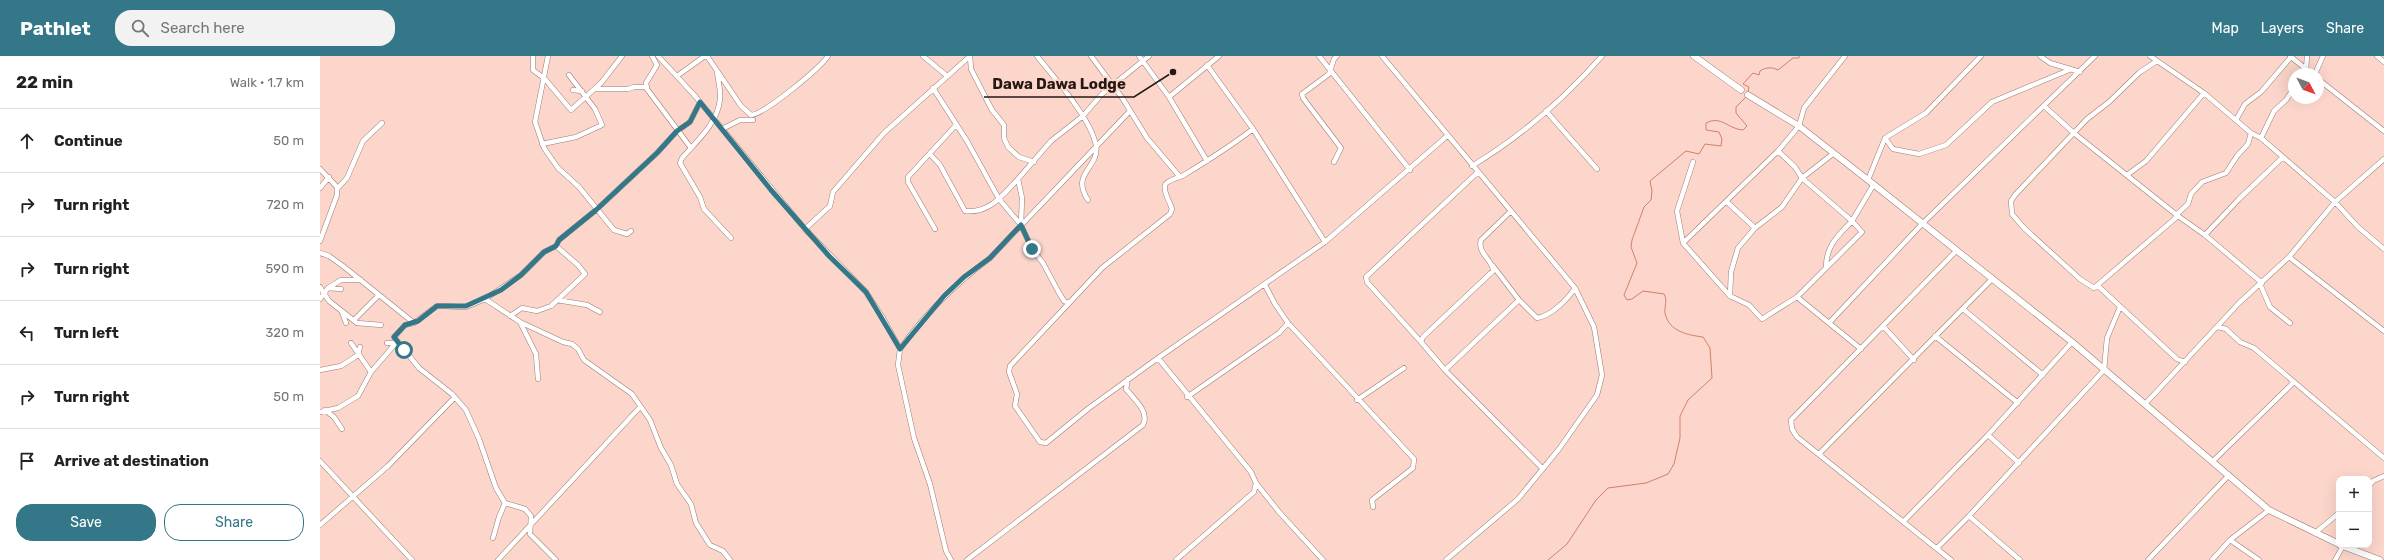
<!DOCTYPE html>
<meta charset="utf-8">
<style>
:root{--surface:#fff;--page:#f2f2f2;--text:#222;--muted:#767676;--line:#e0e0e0;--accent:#347788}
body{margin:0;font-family:Rubik,sans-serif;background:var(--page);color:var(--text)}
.controls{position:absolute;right:12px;bottom:12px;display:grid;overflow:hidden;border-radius:8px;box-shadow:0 4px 16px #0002}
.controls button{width:36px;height:36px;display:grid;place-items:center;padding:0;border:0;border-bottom:1px solid var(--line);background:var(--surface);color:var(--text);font:20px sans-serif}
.compass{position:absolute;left:1968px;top:12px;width:36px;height:36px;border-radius:50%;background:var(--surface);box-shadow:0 4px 16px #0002;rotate:131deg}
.stop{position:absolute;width:12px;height:12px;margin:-9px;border:3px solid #347788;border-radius:50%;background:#fff}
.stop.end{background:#347788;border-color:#fff;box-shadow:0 1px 4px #0008}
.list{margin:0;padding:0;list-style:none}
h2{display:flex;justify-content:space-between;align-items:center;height:52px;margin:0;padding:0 16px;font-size:17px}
h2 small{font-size:13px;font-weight:400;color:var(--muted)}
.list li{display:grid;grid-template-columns:26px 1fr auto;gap:12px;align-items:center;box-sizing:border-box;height:64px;padding:0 16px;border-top:1px solid var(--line)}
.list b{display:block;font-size:15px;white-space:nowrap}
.list em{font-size:13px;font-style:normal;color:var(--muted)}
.actions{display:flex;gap:8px;padding:12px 16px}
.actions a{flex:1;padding:9px 0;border:1px solid var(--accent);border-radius:16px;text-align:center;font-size:14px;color:var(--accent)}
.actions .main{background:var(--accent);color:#fff}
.icon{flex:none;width:22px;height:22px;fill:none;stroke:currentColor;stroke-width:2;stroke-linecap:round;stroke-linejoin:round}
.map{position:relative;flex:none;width:2064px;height:504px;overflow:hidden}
header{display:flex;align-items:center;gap:24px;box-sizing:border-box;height:56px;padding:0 20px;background:var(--accent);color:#fff}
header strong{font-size:19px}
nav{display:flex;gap:22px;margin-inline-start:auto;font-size:14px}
.search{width:280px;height:36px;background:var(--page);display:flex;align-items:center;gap:10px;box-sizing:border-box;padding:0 14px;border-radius:16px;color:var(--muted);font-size:15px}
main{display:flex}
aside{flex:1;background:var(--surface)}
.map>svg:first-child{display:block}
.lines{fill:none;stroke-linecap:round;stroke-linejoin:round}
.stream{stroke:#d18169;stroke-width:1}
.street-casing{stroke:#9d7b71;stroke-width:5.5}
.secondary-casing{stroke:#9d7b71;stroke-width:7}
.street{stroke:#fff;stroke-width:4.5}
.secondary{stroke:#fff;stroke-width:6}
.route{stroke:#347788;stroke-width:5}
.leader{fill:none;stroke:#251814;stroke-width:1.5}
.callout-dot{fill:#251814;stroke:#fcd6cb;stroke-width:1.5}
.callout-label{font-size:15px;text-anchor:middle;font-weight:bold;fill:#251814;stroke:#fcd6cb;stroke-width:4;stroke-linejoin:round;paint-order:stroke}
</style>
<header>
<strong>Pathlet</strong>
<div class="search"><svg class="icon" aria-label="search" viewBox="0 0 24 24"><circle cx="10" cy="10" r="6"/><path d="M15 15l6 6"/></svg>Search here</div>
<nav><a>Map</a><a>Layers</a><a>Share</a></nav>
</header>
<main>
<aside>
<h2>22 min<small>Walk · 1.7 km</small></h2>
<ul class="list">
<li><svg class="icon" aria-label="ahead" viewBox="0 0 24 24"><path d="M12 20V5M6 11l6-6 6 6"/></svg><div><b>Continue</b></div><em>50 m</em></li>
<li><svg class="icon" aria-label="right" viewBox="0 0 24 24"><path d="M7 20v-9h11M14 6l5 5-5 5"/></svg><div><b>Turn right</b></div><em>720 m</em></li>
<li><svg class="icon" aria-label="right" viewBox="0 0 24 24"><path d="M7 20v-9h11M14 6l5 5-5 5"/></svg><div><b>Turn right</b></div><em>590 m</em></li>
<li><svg class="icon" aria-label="left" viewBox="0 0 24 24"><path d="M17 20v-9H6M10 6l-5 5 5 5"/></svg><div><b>Turn left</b></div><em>320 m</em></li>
<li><svg class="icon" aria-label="right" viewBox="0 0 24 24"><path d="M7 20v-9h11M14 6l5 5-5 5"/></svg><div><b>Turn right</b></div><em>50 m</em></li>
<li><svg class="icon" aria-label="arrive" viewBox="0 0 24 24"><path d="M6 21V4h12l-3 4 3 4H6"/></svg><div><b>Arrive at destination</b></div></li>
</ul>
<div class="actions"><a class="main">Save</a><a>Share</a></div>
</aside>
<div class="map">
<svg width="2064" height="504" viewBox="0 0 2064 504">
<rect width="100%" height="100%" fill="#fcd6cb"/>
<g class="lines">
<path class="stream" d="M1428 36 1429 31 1423 28 1433 17 1439 19 1440 15C1446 11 1452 11 1458 14L1473 2H1479V0
M1228 504 1247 488 1276 444 1288 432 1326 427 1348 418 1354 408 1360 382V360L1368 344 1392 322 1390 292 1383 281C1368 279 1349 276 1345 257 1344 250 1348 245 1344 238L1323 235 1312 243 1307 244 1304 239 1317 207 1311 191 1312 184 1324 151 1331 144 1332 135 1330 125 1366 95 1379 98 1385 88 1401 90 1402 83 1399 76 1386 74V67C1401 59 1408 73 1423 74L1427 70 1416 57V51L1426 41"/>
<defs>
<path id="street" d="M213 0V14L225 23 251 54 281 27 302 0
M228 0 215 66 224 92 238 112 259 131 294 174 307 178 311 175
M332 0 337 9 326 27 327 33 371 92
M338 0 375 40 485 173 546 236 563 262 580 293 578 309 594 382 610 428 626 495 631 504
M387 0 421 50 431 59C445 58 500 12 508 0
M603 0 626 19
M650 0 651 13 672 54 684 69V82L688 91 699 101 714 106
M717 0C735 23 770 61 776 89 780 112 750 117 768 144
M771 0 803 43 827 82 860 121
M819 0 849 41 887 105
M999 0 1090 114
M1062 0 1255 232 1274 271 1282 319 1277 339 1239 393 1198 443 1126 504
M1720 0 1730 7 1760 16
M1830 0 1884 37 1931 77 1941 82 2015 146 2038 171 2064 193
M1970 0 1992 18
M2057 0 2064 6
M1837 5 1820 16 1789 46 1767 63 1695 139 1691 145 1692 158 1704 172 1760 223 1774 232 1858 160
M887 9 933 73 1005 186
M397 15C398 25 401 34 400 43 398 67 377 85 362 102L360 107 380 141 384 153 411 182
M1983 18 1986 14 1987 0
M1995 18 2003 0
M357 20 385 0
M1998 23 2064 75
M613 32 647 85 679 143 701 169 712 193 723 207 738 235 744 245 749 247
M275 33H308L314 31H327
M253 34 262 35
M849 41 899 0
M1724 50 1755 78 1858 160 1885 179 1942 227
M1226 55 1277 113
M1916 64 1925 48 1941 36 1971 1
M402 73 420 64H433
M1565 82 1573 93 1599 98 1626 89 1672 46 1749 14
M1941 82 1954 55 1966 44 1974 32
M222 88 256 81 282 69 275 53 249 19
M1458 95 1475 111 1482 122 1532 165C1518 180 1507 188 1506 210
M1514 97 1482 122 1462 151 1435 172 1418 192 1411 216 1410 240 1429 249 1442 263 1477 241 1541 293
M610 98 620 109 645 155C669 158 683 139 698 123
M1014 106 1021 92 983 42 982 38 1009 18 1014 3 1017 0
M1373 106 1357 155 1363 187 1410 240
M1152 110C1200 81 1245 42 1282 0
M0 113 17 131V139L0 185
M1807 119 1826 105 1884 37
M1548 124 1565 82 1606 57 1661 0
M0 132 9 121
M17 133 27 122 43 85 62 67
M1407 146 1435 172
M1190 156 1161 184C1157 198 1173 203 1173 215L1103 281 1101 286 1125 314 1223 413
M1856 159 1868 148 1871 138 1882 126 1906 117 1917 100 1928 88 1931 77
M701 169 702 142 698 123 731 85 763 60 782 38 829 0
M485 173 510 150 513 136 564 77 650 0
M615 173 588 126V121L636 69
M1885 179 1919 143 1962 102
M1363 187 1458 95 1479 70 1484 52 1525 0
M0 197 9 200 23 210 94 267 117 250 146 251 165 243 200 266 243 286 252 288 258 293 264 304 312 338 330 364 341 392 351 409 357 428 371 448 376 467 390 489 403 495 410 504
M1969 201 2064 275
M1173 210 1199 244 1217 262C1231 260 1247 244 1255 232
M1940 228 1950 251 1970 267
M945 229 955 248 968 267 1094 403 1093 412 1052 444 1053 451
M1778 230 1857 303 1865 306
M0 231 9 245 37 267 61 269
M9 232 21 233
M1477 241 1542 176 1532 165 1554 128
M0 243 8 232 21 224H41
M165 243 201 219 224 196 236 190
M237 244 267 249 280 256
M1643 253 1723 319
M22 256 26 267
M190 260 202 252 217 255 231 250 265 218 258 209 236 190 239 184 276 154 337 97 357 75 370 66 380 46
M34 264 59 239
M200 266 216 298 218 323
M1510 266 1602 168 1775 0
M94 267 85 269 74 281 99 312 132 338 146 354 159 383 176 432 185 447 179 461 173 482
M1563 270 1594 304
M1898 271 1906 273 1920 286 1934 292 2064 402
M1615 280 1698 347
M1101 286 1047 226 1046 221 1158 116
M31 287 51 316
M67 287H76
M580 293C605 258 635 228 670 202L810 55
M838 302 769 352 726 387 720 386 695 350 697 338 689 316 690 310 782 212 850 158 852 153C850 146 843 136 845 129 847 124 859 122 864 119 887 105 911 90 933 73
M0 314 21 310 38 299 40 291
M1125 314 1199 244
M867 341 959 277 968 267
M1037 344 1084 312
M1826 347 1919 247 1969 201 2015 146 2064 103
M5 354 14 361 22 373
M0 356 18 352 38 340 51 316 76 287 80 289
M1668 379 1699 407
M1499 398 1672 223
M0 405 92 504
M1893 405 1973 327
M936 427 959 456 1003 504
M2049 430 2053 425 2064 420
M185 447 205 453 211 460 210 478 236 504
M1649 460 1700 504
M1584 465 1668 379 1752 286
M0 469 68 410 135 341
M1995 477 2019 457
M1910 484 1939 504
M1617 492 1649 460 1784 314 1787 282 1800 251
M178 504 320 351
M647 504 823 369C830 356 814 343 806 333L808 323
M856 504 934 436 936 427 931 416 838 302 1005 186 1127 80
M1631 504 1477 381 1472 373 1471 364 1637 194
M1828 504 1909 419
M1892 504 1910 484 1949 454
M2015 504 2023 490"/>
<path id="secondary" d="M1374 0 1421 34
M1428 39 1479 70 1548 124 1752 286 1949 454 2019 488
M2020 489 2060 504"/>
</defs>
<use href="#street" class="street-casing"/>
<use href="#secondary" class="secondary-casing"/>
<use href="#street" class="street"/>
<use href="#secondary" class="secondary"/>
</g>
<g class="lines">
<path class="route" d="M84 294 74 281 85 269 98 265 117 250H146L181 234 201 219 224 196 236 190 239 184 276 154 337 97 357 75 370 66 380 46 451 134 509 200 546 236 580 293 624 240 644 221 670 202 701 169 712 193"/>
</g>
<path class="leader" d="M853 16L814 41H664"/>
<circle class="callout-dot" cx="853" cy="16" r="4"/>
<g class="callout-label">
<text x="739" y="33">Dawa Dawa Lodge</text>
</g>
</svg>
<div class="controls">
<button>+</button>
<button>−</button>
</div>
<svg class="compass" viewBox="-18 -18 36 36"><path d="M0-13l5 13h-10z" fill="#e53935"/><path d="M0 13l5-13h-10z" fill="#767676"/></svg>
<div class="stop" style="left:84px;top:294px"></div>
<div class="stop end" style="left:712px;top:193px"></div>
</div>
</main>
